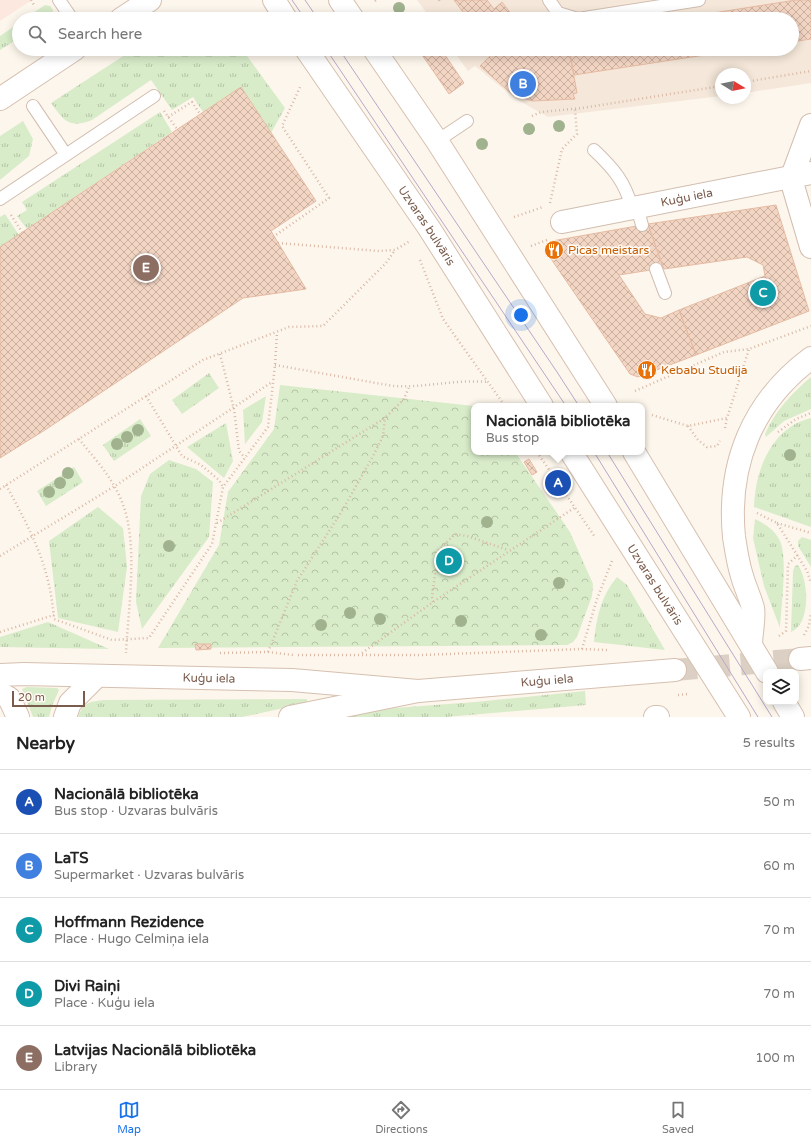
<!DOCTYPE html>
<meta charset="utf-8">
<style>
:root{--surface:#fff;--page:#f2f2f2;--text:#222;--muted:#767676;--line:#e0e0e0;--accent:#1a73e8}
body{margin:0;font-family:"Varela Round",sans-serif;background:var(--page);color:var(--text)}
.controls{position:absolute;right:12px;bottom:12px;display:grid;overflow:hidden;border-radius:8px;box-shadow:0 2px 10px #0003}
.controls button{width:36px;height:36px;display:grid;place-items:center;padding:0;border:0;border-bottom:1px solid var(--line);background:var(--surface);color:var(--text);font:20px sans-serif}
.compass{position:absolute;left:715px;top:68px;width:36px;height:36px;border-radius:50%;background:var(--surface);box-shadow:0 2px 10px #0003;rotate:100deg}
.scale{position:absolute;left:12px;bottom:10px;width:73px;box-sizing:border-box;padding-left:4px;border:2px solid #7a5c4d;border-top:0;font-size:11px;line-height:14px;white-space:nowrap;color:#7a5c4d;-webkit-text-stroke:3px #fffaf3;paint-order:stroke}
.you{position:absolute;left:521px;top:315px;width:14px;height:14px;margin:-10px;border:3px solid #fff;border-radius:50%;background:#1a73e8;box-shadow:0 0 0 6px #1a73e833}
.badge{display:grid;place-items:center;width:26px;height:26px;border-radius:50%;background:var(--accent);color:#fff;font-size:13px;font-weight:700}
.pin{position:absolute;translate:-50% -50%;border:2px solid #fff;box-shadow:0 1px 4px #0006}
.popup{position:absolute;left:471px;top:403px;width:174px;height:52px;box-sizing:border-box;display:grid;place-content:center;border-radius:8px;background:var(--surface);filter:drop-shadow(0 1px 3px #0005);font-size:13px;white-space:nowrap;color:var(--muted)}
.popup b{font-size:15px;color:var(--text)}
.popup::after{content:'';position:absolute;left:50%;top:100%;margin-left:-8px;border:8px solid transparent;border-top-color:var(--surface)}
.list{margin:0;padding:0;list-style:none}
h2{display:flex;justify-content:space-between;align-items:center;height:52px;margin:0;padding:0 16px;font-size:17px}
h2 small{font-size:13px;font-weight:400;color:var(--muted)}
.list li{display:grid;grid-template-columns:26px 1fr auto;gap:12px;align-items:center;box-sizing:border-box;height:64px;padding:0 16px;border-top:1px solid var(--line)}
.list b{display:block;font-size:15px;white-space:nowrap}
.list p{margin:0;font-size:13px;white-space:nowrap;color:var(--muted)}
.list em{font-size:13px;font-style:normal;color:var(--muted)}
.icon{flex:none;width:22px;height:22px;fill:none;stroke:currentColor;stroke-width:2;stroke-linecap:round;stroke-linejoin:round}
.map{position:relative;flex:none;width:811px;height:717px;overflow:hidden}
.search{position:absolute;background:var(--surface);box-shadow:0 2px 10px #0003;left:12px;right:12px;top:12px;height:44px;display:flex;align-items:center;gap:10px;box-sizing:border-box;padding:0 14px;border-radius:22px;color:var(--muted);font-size:15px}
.sheet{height:372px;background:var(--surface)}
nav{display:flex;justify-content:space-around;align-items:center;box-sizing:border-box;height:56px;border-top:1px solid var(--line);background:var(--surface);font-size:11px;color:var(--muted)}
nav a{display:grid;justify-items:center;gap:2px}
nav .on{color:var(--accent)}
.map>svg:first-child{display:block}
.residential{fill:#f5e8da}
.commercial{fill:#fde8e0}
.grass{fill:url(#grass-tufts)}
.park{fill:url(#park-crowns)}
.building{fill:url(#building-cross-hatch);stroke:#e6bba3}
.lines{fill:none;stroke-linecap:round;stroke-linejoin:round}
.secondary-tunnel{stroke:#dcd0c4;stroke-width:22;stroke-dasharray:22 11;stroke-linecap:butt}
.lane-casing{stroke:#d1beb0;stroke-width:14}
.street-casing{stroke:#d1beb0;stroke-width:24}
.secondary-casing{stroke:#d6c0b0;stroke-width:24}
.path{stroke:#d9b8a5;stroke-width:2.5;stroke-dasharray:1 3;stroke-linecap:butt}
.lane{stroke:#fff;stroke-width:12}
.street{stroke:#fff;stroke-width:22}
.secondary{stroke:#fff;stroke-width:22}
.tram{stroke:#b9a8c9;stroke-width:1}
.tree{fill:#a0b28e}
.labels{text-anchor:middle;stroke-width:3.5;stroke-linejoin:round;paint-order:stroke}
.street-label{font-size:12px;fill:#7a5c4d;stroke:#fffaf3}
.food-label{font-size:12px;fill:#c56008;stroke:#fffaf3;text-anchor:start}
</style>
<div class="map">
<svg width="811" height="717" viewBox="0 0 811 717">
<defs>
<pattern id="grass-tufts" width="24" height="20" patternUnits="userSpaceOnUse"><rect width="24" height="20" fill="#d8ecc9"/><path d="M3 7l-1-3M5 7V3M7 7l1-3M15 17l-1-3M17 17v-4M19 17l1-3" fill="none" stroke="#b4c2a5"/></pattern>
<pattern id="park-crowns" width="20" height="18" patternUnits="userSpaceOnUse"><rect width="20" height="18" fill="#d8ecc9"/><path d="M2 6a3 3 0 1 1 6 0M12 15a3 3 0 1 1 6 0" fill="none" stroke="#b4c2a5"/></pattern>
<pattern id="building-cross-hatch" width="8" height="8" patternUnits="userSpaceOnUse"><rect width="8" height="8" fill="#f3d5c3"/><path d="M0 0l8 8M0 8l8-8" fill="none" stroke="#cab0a1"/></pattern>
</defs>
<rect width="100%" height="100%" fill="#fdf6ec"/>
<path class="residential" d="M417 0H811V83L745 93V74H721V96L548 117 516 99 475 66 468 71 452 49H792V19H431Z"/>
<path class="commercial" d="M0 0H32L0 21Z"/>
<path class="grass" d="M45 5 50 6 53 10 52 16 47 19H24Z
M199 13 217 19H180Z
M19 23V38L0 50V36Z
M134 49H242L285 108 271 133 241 87 203 112 193 97 172 110 151 80 92 120C69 129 64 121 51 103Z
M160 112 172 132 27 229 17 216 27 210 22 202Z
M23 121 33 139 29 156 0 180V136Z
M5 214 19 235 0 247V217Z
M209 373 219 388 182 414 172 400Z
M811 377V409L784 421 766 437 765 434C775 411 792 393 811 377Z
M266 396 262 422 245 444 243 410Z
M811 418V527L754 507C755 470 772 427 811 418Z
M140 419 151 436 114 461 103 445Z
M226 423 233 461 224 478 187 447Z
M169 460 196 469 213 482 209 537 142 629 136 602 141 496 150 474Z
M74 467 83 482 46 506 37 491Z
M98 507 123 528 127 567 118 632 58 618 49 541Z
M755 519C765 524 775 530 780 541 788 559 781 607 780 628L764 586 753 538Z
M802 537 811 540V567L798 546V541Z
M798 565C809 581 811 624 791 632L793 571 795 566Z
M617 577 627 585 665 650 594 642C596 618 601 596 617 577Z
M48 622 109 649 0 647V637Z
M27 687 57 688 59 690 52 706 49 717H33L22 689Z
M585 691 586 705 446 717H334L395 708 475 702Z
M307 699V703L242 717H78C84 702 88 702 104 700Z"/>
<path class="park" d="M280 385 474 406V452H515L570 532 593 584 592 596 577 637 573 642 567 645 158 648 219 545 228 492 274 429Z"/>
<path class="building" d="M454 0H487L494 9 502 2 515 19H468Z
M796 0H811V39L792 42V19H675Z
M418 49H441L464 83 449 94Z
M497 49H569L577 93 573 94 575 99 533 101 513 95 480 66Z
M569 49H744L574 75Z
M241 87 316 201 271 231 306 289 243 298 45 430 0 458V247Z
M776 205 809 311 696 355 679 310 765 276 763 265 747 257 664 269 648 224Z
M648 224 663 268 619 275 645 314 661 318 679 310 696 355 638 377 630 374 547 253 552 241Z
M529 459 537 472 532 475 524 462Z
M195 644H211V649L196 650Z"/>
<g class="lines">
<path class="secondary-tunnel" d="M675 670 800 659"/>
<defs>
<path id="lane" d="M59 0 72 19
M549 0 558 13 578 19 699 0
M33 106 66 155
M437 141 467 121
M594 150C614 169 625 182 632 208
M0 199 154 96
M637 207 642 225
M656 269 665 293"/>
<g id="street">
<path d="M811 125 791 179 811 247"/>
<path id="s1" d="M562 222 811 173"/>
</g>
<g id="secondary">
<path d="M274 0 286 19"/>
<path d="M340 0 353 19"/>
<path d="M121 19 150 0"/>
<path id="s2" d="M306 49 429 228 542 406"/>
<path d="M374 49 437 141 606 406"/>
<path d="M0 99 75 49"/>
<path id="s3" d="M571 452 739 717"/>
<path d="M634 452 767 672"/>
<path d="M751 645C751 633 755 619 753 608 750 597 745 587 742 576 738 564 736 550 734 537 727 465 752 402 811 358"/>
<path d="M800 659 811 658"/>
<path id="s4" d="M0 675 24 674 292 680 418 691"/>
<path d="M0 693 9 698 18 717"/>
<path d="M784 702 793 717"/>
<path d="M65 717 70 703 97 676"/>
<path id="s5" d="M290 717 418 691 675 670"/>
<path d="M655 717H658"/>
</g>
</defs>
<use href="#lane" class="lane-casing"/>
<use href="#street" class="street-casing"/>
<use href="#secondary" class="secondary-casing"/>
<path class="path" d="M31 0 34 5
M439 0 441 3
M375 1 376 0
M745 82 811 71
M164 111 177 129
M532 116 541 112 582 108 721 86
M168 117 192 102 200 114
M550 203 562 149 577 134 575 109
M11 215 22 232
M514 217 543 207
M273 237 329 198 282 126 301 85
M278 243 379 251 395 250 410 241
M531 246 547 240
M420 260 443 319 505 406
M220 354 234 409 239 451 245 458
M275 365 393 386C425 388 456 379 488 382
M635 391 724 352 749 349 811 326
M146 396 182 456 201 465 219 480 223 487
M652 415 688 426 727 418 749 349
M688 426 698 440 707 447 717 446 720 441
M725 428 727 418
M778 432 796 419 811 413
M79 439C94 458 113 478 122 502 139 544 128 609 126 653
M537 452 595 537
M6 485C31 531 50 566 54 619L112 640 149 638 212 544 223 487 268 427 275 365 277 333
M0 489 203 360 289 327 323 326 386 263 395 250
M757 513 777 523 807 571 811 583
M217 523 385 418 404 399 409 387
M777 523 811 533
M0 556 115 486 272 382
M433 602 432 597 438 551 455 534 467 536 508 550
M0 632 54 615
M804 635 809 626 811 613
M779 636 786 631 788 564 798 555
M582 649 597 599 612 561
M268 652 297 581 342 511 373 456 383 436 385 418
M220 653 268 652 293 655
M362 653 433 602 574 508
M298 655H421L582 649 607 650
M678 695 688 694"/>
<use href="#lane" class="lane"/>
<use href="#street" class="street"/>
<use href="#secondary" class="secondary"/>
<path class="tram" d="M292 0 305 19
M305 0 318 19
M326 49 566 406
M339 49 557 372 579 406
M594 452 758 717
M607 452 772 717"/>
</g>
<g class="tree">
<circle cx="399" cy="8" r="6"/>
<circle cx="559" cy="126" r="6"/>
<circle cx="529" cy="129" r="6"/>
<circle cx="482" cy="144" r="6"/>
<circle cx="138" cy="430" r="6"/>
<circle cx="127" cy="437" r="6"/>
<circle cx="117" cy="444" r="6"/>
<circle cx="790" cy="455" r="6"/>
<circle cx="68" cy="473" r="6"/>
<circle cx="60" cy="483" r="6"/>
<circle cx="49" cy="492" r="6"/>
<circle cx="487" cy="522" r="6"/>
<circle cx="169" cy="546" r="6"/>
<circle cx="559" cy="583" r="6"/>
<circle cx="350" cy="613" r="6"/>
<circle cx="380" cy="619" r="6"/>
<circle cx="461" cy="621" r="6"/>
<circle cx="321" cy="625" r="6"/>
<circle cx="541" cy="635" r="6"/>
</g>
<defs>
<symbol id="restaurant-disc" viewBox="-11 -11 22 22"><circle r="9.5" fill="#e8710a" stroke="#fffaf3"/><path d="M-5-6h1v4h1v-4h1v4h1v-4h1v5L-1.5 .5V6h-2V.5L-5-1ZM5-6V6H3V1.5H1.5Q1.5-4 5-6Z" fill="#fff"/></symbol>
</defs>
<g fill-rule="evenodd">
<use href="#restaurant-disc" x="543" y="239" width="22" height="22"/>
<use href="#restaurant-disc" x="636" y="359" width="22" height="22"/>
</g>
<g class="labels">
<g class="street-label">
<text dy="4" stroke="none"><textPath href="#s1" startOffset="127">Kuģu iela</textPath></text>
<text dy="4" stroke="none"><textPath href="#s2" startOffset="214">Uzvaras bulvāris</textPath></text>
<text dy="4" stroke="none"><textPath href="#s3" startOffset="157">Uzvaras bulvāris</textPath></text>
<text dy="4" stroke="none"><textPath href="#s4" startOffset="209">Kuģu iela</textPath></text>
<text dy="4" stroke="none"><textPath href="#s5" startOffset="260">Kuģu iela</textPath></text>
</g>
<g class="food-label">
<text x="568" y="254">Picas meistars</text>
<text x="661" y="374">Kebabu Studija</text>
</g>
</g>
</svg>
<div class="controls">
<button><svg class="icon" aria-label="layers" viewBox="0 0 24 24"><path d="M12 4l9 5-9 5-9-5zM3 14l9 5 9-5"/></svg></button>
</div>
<svg class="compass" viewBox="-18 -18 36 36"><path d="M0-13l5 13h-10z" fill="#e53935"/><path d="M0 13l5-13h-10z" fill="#767676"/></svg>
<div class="scale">20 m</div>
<div class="you"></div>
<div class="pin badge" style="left:558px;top:483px;background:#1a4fb4">A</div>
<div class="popup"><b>Nacionālā bibliotēka</b>Bus stop</div>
<div class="pin badge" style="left:523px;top:84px;background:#3f7fe0">B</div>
<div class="pin badge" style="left:763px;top:293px;background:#0f9aa8">C</div>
<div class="pin badge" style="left:449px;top:561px;background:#0f9aa8">D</div>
<div class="pin badge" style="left:146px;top:268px;background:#8d6e63">E</div>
<div class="search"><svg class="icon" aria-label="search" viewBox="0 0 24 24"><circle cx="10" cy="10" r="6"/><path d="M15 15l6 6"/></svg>Search here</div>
</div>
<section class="sheet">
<h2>Nearby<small>5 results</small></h2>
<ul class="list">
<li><span class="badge" style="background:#1a4fb4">A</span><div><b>Nacionālā bibliotēka</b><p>Bus stop · Uzvaras bulvāris</p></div><em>50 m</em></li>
<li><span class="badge" style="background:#3f7fe0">B</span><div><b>LaTS</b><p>Supermarket · Uzvaras bulvāris</p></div><em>60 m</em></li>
<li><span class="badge" style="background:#0f9aa8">C</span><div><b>Hoffmann Rezidence</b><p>Place · Hugo Celmiņa iela</p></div><em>70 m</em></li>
<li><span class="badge" style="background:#0f9aa8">D</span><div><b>Divi Raiņi</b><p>Place · Kuģu iela</p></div><em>70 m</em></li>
<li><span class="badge" style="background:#8d6e63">E</span><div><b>Latvijas Nacionālā bibliotēka</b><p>Library</p></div><em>100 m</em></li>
</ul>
</section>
<nav>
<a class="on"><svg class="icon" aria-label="map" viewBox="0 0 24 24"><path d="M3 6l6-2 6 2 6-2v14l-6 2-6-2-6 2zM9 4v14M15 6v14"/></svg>Map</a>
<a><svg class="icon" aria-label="directions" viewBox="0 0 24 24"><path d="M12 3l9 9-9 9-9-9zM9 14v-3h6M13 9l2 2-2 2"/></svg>Directions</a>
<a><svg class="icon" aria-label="saved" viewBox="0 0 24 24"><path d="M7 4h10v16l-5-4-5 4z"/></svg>Saved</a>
</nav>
